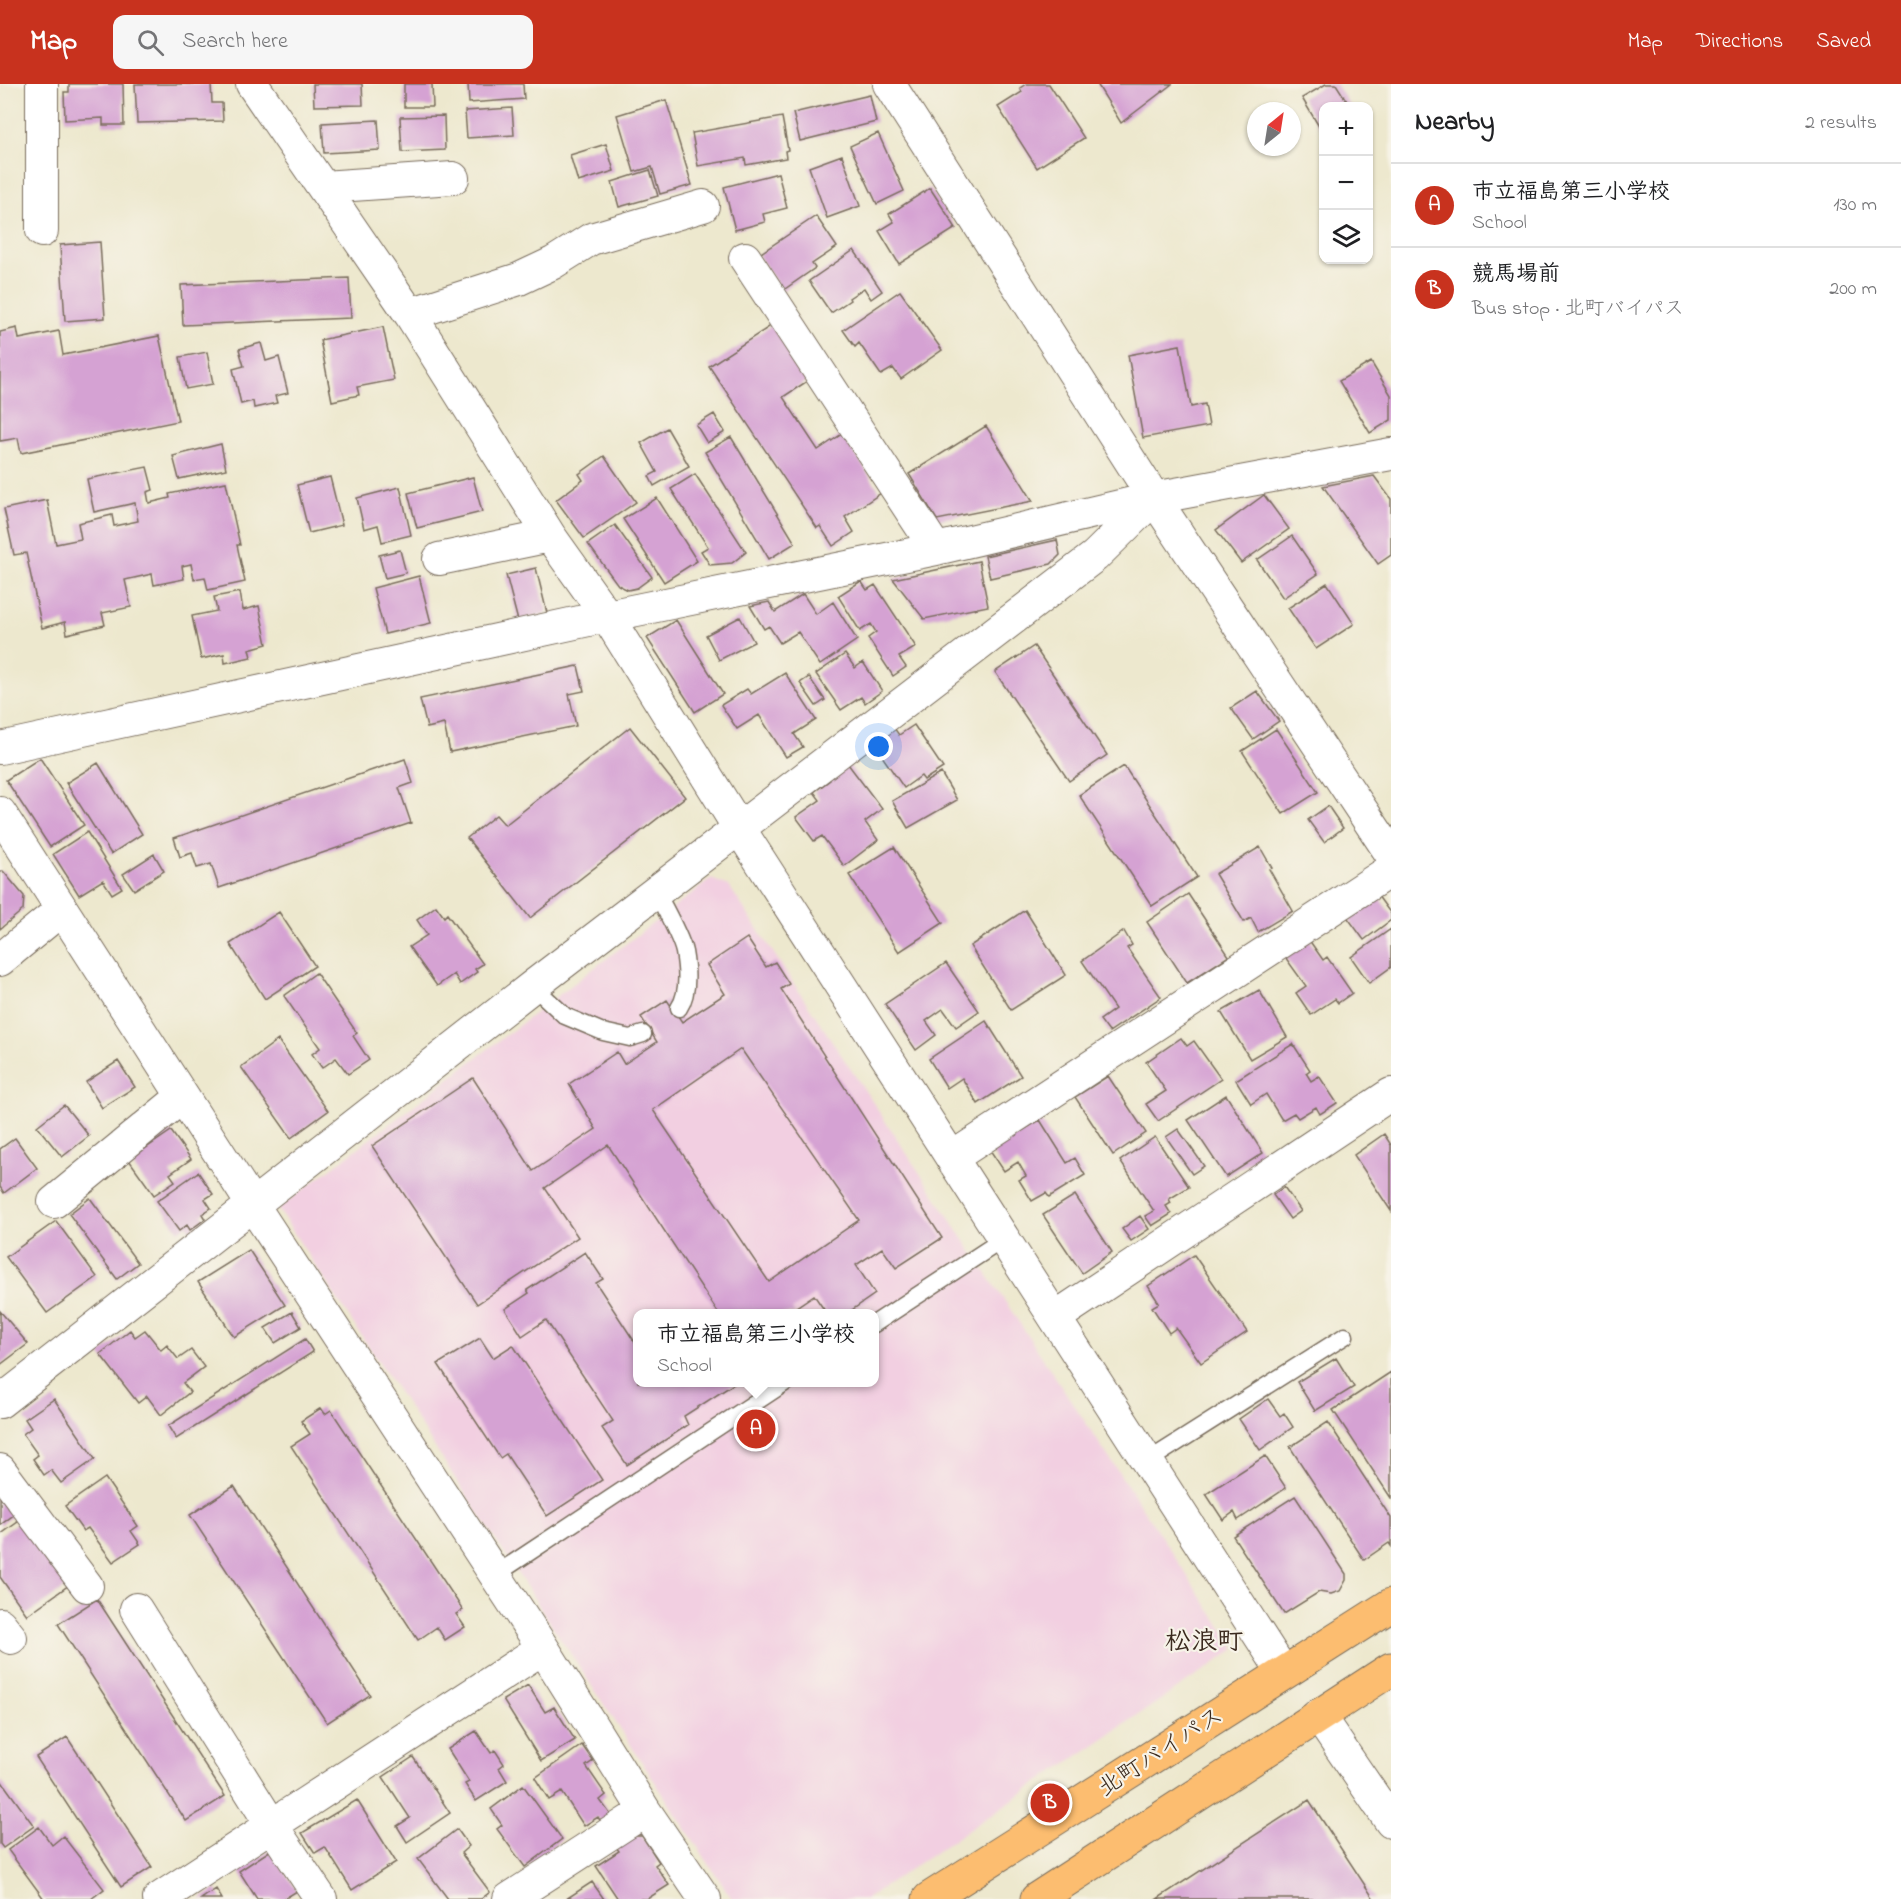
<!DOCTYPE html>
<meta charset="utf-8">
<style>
:root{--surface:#fff;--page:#f6f6f6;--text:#202124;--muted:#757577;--line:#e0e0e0;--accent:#c8321e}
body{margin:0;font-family:"Indie Flower","Klee One",sans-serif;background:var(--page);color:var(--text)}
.controls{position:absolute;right:18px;top:18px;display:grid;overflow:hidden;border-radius:12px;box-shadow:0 2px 4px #0004}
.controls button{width:54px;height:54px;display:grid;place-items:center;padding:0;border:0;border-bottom:2px solid var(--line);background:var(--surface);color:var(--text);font:30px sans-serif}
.compass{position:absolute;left:1247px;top:18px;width:54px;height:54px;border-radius:50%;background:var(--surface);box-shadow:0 2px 4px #0004;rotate:30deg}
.you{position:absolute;left:879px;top:663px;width:21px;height:21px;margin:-15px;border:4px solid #fff;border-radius:50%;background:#1a73e8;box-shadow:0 0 0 9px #1a73e833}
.badge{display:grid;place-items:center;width:39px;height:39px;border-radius:50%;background:var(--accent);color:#fff;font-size:20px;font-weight:700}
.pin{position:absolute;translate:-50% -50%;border:3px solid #fff;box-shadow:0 2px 6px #0006}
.popup{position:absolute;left:633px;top:1225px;width:246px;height:78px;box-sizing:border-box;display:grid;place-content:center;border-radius:12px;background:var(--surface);filter:drop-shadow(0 2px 4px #0005);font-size:20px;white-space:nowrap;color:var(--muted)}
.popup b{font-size:22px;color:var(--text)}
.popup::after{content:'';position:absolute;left:50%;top:100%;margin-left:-12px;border:12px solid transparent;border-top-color:var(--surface)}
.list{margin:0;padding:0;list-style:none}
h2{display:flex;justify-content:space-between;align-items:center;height:78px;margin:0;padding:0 24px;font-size:26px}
h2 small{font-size:20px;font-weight:400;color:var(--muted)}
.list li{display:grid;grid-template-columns:39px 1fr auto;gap:18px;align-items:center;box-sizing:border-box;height:84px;padding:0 24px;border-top:2px solid var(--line)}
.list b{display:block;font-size:22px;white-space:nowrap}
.list p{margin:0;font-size:20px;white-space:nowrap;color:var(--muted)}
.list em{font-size:20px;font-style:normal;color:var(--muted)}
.icon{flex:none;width:33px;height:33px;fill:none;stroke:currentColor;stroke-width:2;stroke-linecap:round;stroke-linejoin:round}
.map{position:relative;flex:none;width:1391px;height:1815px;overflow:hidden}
header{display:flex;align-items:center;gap:36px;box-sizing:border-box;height:84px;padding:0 30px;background:var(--accent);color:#fff}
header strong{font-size:28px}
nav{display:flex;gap:33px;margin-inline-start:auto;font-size:21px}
.search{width:420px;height:54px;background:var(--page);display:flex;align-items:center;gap:15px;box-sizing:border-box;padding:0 21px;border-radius:12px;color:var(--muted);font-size:22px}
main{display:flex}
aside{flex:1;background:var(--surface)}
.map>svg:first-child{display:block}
.built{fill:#f2cfe1;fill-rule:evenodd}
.building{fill:#d5a2d3;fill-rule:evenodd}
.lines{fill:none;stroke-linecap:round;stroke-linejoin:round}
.service-casing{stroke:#796c5c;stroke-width:19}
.minor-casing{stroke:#796c5c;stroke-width:34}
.trunk-casing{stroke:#796c5c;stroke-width:35}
.service{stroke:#fff;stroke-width:16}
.minor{stroke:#fff;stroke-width:32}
.trunk{stroke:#fcbd6f;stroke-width:33}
.labels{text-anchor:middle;stroke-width:4.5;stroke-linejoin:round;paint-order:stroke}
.street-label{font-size:24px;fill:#3b2a1e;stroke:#f7f3e8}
.neighbourhood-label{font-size:26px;font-weight:bold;fill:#3b2a1e;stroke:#f7f3e8}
</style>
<header>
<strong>Map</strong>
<div class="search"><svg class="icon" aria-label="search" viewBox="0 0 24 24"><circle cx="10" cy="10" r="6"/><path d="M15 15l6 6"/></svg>Search here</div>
<nav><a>Map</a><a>Directions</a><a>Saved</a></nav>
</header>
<main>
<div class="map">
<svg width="1391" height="1815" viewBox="0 0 1391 1815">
<rect width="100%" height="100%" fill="#f7f3e8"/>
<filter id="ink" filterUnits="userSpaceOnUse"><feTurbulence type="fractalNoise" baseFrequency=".0167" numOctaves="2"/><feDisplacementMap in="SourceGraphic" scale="12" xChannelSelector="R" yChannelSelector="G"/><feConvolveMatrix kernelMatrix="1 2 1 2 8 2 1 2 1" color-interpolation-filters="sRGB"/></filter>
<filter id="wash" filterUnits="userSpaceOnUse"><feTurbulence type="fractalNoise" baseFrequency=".008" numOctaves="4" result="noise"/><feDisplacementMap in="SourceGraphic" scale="24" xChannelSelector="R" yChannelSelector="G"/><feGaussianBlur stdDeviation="1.35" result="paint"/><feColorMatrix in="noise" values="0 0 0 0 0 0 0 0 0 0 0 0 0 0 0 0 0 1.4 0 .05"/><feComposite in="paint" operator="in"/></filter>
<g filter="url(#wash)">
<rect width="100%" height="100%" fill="#ede8ce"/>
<path class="built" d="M711 795 729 802 1236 1565 866 1815H732L278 1125ZM638 1230H874V1298H638Z"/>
<g id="blocks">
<path class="building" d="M69 0H123L124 41H103V34L65 36 64 8H69Z
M135 0H211L212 19H222L223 37 137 39Z
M313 0H362L363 21 314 22Z
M404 0H432L433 23H404Z
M468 0H523L524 15 469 19Z
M1026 0H1049L1084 54 1037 84 998 23 1022 8 1020 4Z
M1097 0H1172L1121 39Z
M1326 0H1336L1350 22H1324V51L1302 14Z
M870 11 876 38 800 57 793 29Z
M666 16 692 101 660 110 652 83 634 88 617 31Z
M512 24 514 51 467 54 465 27Z
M444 32 445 66 402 68 400 33Z
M782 33 788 66 785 67 786 74 746 81 745 74 698 82 692 49Z
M378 36 380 66 324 69 322 39Z
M878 49 904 107 877 120 850 62Z
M606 60 614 87 578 98 570 71Z
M842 71 860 122 827 134 809 83Z
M650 86 658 112 619 123 612 98Z
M778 89 787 124 763 130 765 138 735 146 724 103Z
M930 104 956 144 899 180 879 147 894 138 889 130Z
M816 132 837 163 812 180 815 184 782 207 758 171Z
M100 158 105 234 65 237 60 161Z
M854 166 882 207 871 215 864 204 849 214 850 216 831 229 809 197Z
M349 194 351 234 183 241 181 201Z
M900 207 942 266 901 295 893 284 881 291 859 259 855 263 843 246Z
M772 241 809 296 783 313 818 366 842 350 881 409 845 433 854 448 833 462 820 442 817 444 709 282Z
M383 243 394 296 357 303 359 311 332 317 320 256Z
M17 244 19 255 59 247 63 271 159 252 178 337 21 369 18 354 0 357V248Z
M261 259 266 277 279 273 288 309 275 312 277 319 254 324 253 317 241 320 233 285 244 282 239 265Z
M1180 261 1191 323 1205 320 1209 342 1143 354 1128 271Z
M207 268 213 300 186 305 180 273Z
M1371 278 1391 311V336L1370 349 1339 297Z
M714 330 725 348 707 359 696 341Z
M986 342 1033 417 937 436 909 390Z
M667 344 689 382 654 402 649 392 657 388 641 359Z
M731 353 795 459 769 475 705 368Z
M221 360 226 385 179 395 173 372Z
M604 372 636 418 584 454 556 416 583 396 579 390Z
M147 383 153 406 147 408 149 419 170 414 169 410 226 398 240 461H237L245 498 208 506 205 493 194 495 191 480 182 482 184 495 154 501 152 490 125 496 131 523 102 529 105 541 67 550 65 538 42 544 26 469 14 471 4 425 47 416 56 460 81 455 78 439 112 431 114 442 138 437 135 419 94 428 87 395Z
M695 390 746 468 732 479 710 481 701 467 708 463 671 405Z
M1374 392 1391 415V471L1378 480 1323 402Z
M330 393 342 441 309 449 297 401Z
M473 393 482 428 417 444 408 409Z
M400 403 411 451 382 458 378 441 364 445 357 414Z
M1264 411 1289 445 1241 479 1216 446Z
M657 414 697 477 664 498 623 435Z
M615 441 652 493 637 504 628 506 618 501 588 460Z
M1292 452 1318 490 1283 514 1257 476Z
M1057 456 1060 471 1051 480 990 494 985 472Z
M400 466 406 489 385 494 379 471Z
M979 477 988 522 924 535 893 495Z
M536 484 547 529 518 537 506 491Z
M419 492 431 539 385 550 373 504Z
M861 497 867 506 875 501 916 563 899 573 906 583 893 592 868 554 876 548 871 540 860 547 838 512Z
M1327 499 1354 540 1316 565 1288 524Z
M240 508 243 526 259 522 267 560 249 565 251 573 225 579 224 570 201 575 192 532 217 527 214 513Z
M803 510 816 530 833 518 857 556 820 581 798 548 780 559 769 542 764 545 750 522 769 518 775 528Z
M740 533 754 558 719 576 706 551Z
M676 536 723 610 695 628 647 554Z
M1034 562 1107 671 1069 697 995 588Z
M845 570 855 584 863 578 882 607 865 619 861 613 841 626 816 590Z
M578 582 584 607 569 610 576 642 450 668 444 640 427 644 420 615Z
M785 589 816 636 794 650 803 663 786 673 759 631 737 645 721 621 747 605 751 610Z
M809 593 825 616 816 622 800 599Z
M1257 607 1279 637 1253 655 1231 624Z
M914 641 943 684 924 696 921 692 904 704 873 659 894 644 899 651Z
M630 643 685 713 530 834 467 754 496 731 505 741Z
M1276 645 1318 708 1283 730 1242 667Z
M40 674 84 741 50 763 6 696Z
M405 675 413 699 399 704 411 739 219 804 211 780 197 784 192 769 180 773 174 754Z
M98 679 142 750 111 770 66 699Z
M848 680 882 725 865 738 878 756 844 782 822 752 814 757 796 733 820 716 814 708 830 696 829 694Z
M1124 682 1197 793 1152 822 1079 711Z
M941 689 957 716 908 744 892 717Z
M1328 722 1343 744 1324 758 1308 736Z
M87 748 122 804 112 810 103 796 79 811 53 770Z
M894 763 943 839 899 868 849 791Z
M1260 763 1272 784 1269 785 1293 827 1258 848 1251 834 1244 838 1215 790Z
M154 770 164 787 134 806 123 790Z
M3 787 24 812 23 826 0 845V789Z
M1375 808 1391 830V836L1364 856 1345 830Z
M1188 810 1229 872 1187 899 1147 838Z
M436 822 444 833 447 830 483 880 475 885 477 888 460 900 454 890 437 902 409 863 427 851 417 836Z
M1025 826 1066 891 1011 926 970 862Z
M279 828 315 882 265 915 230 860Z
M1391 845V883L1369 899 1351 873Z
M1124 847 1132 861 1127 864 1161 913 1109 948 1100 936 1115 925 1082 877Z
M747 854 766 883 775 878 789 900 781 905 942 1154 896 1184 882 1164 856 1181 875 1210 846 1230H827L814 1211 792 1226 795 1230H719L608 1061 545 1104 578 1153 477 1220 372 1062 473 994 533 1087 596 1045 569 1000 617 968 624 980 657 958 641 933 667 916 682 938 725 910 707 881ZM741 965 859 1136 769 1198 653 1026Z
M1309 856 1323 876 1327 873 1352 909 1338 919 1335 915 1311 931 1296 909 1306 902 1285 873Z
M946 879 979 927 956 943 943 925 926 937 936 951 916 966 885 920Z
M316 889 357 949 353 952 369 976 348 990 336 974 322 984 312 970 320 964 284 912Z
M1259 906 1287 953 1250 975 1221 928Z
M986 937 1021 992 978 1020 962 994 947 1004 929 975Z
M1181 954 1187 962 1194 957 1221 995 1158 1037 1146 1020 1166 1007 1146 978Z
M278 956 328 1027 291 1054 241 983Z
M1293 960 1310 986 1306 989 1311 997 1319 992 1337 1019 1320 1030 1316 1023 1298 1034 1294 1029 1282 1036 1266 1010 1251 1020 1236 996Z
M118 977 135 1003 102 1024 86 998Z
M1108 992 1146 1049 1113 1071 1075 1013Z
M1226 1011 1263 1069 1226 1093 1188 1036Z
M64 1021 89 1052 62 1073 37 1042Z
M1040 1036 1067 1079 1075 1074 1085 1091 1049 1113 1046 1109 1032 1117 1019 1096 1026 1092 1018 1078 1004 1087 990 1066Z
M1178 1045 1204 1082 1192 1090 1166 1053Z
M171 1047 191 1075 170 1090 175 1097 154 1111 129 1076Z
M1384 1050 1391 1061V1127L1354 1071Z
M1155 1053 1189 1103 1169 1115 1171 1119 1166 1122 1171 1130 1152 1142 1145 1132 1154 1127 1120 1077Z
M15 1054 37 1084 4 1109 0 1103V1065Z
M198 1088 213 1110 205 1115 211 1124 202 1130 205 1135 190 1146 187 1141 179 1147 157 1117Z
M1284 1103 1301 1127 1290 1135 1273 1111Z
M1075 1111 1112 1168 1082 1189 1043 1131Z
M90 1114 138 1179 117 1195 69 1130Z
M1140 1132 1149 1145 1131 1157 1122 1145Z
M56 1137 97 1193 47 1229 6 1173Z
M249 1166 285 1221 234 1253 198 1198Z
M585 1168 603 1195 596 1199 638 1263V1298H737L684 1332 688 1341 627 1381 602 1344 613 1337 546 1236 522 1252 505 1225 529 1209 527 1206Z
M1194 1171 1247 1248 1201 1279 1176 1244 1169 1249 1152 1223 1159 1219 1148 1202Z
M0 1227 28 1260 0 1281Z
M292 1228 301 1243 275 1259 265 1244Z
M130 1246 135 1253 145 1246 161 1266 167 1261 178 1275 191 1266 204 1283 183 1299 190 1308 161 1331 147 1312 138 1319 100 1270Z
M480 1254 493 1274 513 1261 602 1396 547 1432 506 1370 500 1374 438 1280Z
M305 1255 313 1268 176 1355 168 1342Z
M1336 1274 1354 1303 1315 1327 1297 1298Z
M1391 1288V1414L1333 1326Z
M54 1315 95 1375 61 1399 51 1386 44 1391 33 1375 38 1371 23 1350 31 1344 25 1335Z
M1268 1315 1280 1332 1284 1329 1293 1343 1260 1366 1239 1335Z
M321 1324 325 1330 331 1326 463 1526 456 1530 465 1543 445 1556 437 1543 418 1556 291 1362 310 1350 301 1337Z
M1328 1338 1391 1434V1462L1389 1459 1364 1476 1290 1363Z
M1265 1372 1286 1404 1238 1436 1234 1428 1223 1436 1206 1410Z
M105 1394 138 1442 131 1447 140 1460 113 1478 88 1444 83 1447 65 1422Z
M234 1402 370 1611 327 1639 190 1431Z
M0 1409 15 1430 0 1441Z
M1295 1412 1346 1490V1496L1340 1507 1331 1510 1319 1508 1284 1530 1233 1452Z
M22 1435 69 1501 27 1531 0 1493V1451Z
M97 1515 225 1712 186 1737 58 1540Z
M528 1601 545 1628 554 1623 575 1656 541 1677 503 1616Z
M476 1647 491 1669 495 1666 504 1680 499 1684 507 1697 476 1717 465 1700 469 1698 448 1665Z
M67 1653 152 1783 121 1803 36 1673Z
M582 1661 593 1677 586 1682 606 1711 600 1716 611 1731 601 1738 598 1733 584 1742 562 1708 549 1716 535 1694Z
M413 1673 450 1729 407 1758 397 1742 410 1734 383 1693Z
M0 1695 34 1742 3 1764 0 1760Z
M523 1701 562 1755 525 1783 497 1745 502 1741 491 1725Z
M357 1716 396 1778 352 1806 325 1763 315 1769 302 1749Z
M1309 1716 1374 1815H1157Z
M39 1743 52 1761 63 1752 104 1805 91 1815H44L8 1766Z
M457 1745 469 1762 461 1769 490 1808 481 1815H448L418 1775Z
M626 1752H642L659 1778 655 1781 669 1801 647 1815H618L596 1782 619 1767 614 1760Z
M271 1766 297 1807 284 1815H257L239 1787Z
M592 1798 604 1815H566Z
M216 1805 222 1815H201Z"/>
</g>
</g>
<g filter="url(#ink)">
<use href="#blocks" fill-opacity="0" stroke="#796c5c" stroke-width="1.5"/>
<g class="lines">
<defs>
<path id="service" d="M656 808C664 823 681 853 684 868 687 885 689 909 679 924
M533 902 565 932 603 948 630 954 643 950
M874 1240 1005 1154
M1148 1377 1345 1252
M495 1491 786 1298"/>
<path id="minor" d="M42 0V147
M252 0 410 230 550 452 607 532 739 744 1283 1588
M889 0 1154 414 1391 770
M323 103 453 94
M745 174 936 465
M410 230 519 195 553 179 591 155 703 122
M439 475 550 452
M0 664 607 532 936 465 1154 414 1391 370
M0 729 252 1120 543 1564 645 1727 705 1815
M0 876 62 825
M953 1073 1391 786
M54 1118 182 1013
M1056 1233 1391 1010
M0 1318 533 902 1095 472 1154 414
M0 1386 87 1502
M136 1525 272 1742 321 1815
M0 1540 11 1554
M1318 1631 1391 1738
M159 1815 543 1564
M509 1815 645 1727"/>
<path id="trunk" d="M929 1815 1391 1521
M1037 1815 1391 1585"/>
</defs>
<use href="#service" class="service-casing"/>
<use href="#minor" class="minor-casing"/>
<use href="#trunk" class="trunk-casing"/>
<use href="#service" class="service"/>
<use href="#minor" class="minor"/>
<use href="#trunk" class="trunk"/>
</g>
</g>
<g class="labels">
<g class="street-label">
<text transform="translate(1160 1667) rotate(-33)" y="8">北町バイパス</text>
</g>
<g class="neighbourhood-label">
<text x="1204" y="1565">松浪町</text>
</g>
</g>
</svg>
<div class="controls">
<button>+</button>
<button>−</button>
<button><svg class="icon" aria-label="layers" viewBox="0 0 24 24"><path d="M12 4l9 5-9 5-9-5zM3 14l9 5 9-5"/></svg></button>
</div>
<svg class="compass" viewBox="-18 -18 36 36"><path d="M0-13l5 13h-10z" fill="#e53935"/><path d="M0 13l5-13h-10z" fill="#757577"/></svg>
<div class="you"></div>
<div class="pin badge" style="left:756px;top:1345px">A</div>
<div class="popup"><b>市立福島第三小学校</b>School</div>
<div class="pin badge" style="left:1050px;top:1719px">B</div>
</div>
<aside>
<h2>Nearby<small>2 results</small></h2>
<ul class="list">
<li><span class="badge">A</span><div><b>市立福島第三小学校</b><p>School</p></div><em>130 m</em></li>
<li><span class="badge">B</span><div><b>競馬場前</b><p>Bus stop · 北町バイパス</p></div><em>200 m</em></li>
</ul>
</aside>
</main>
